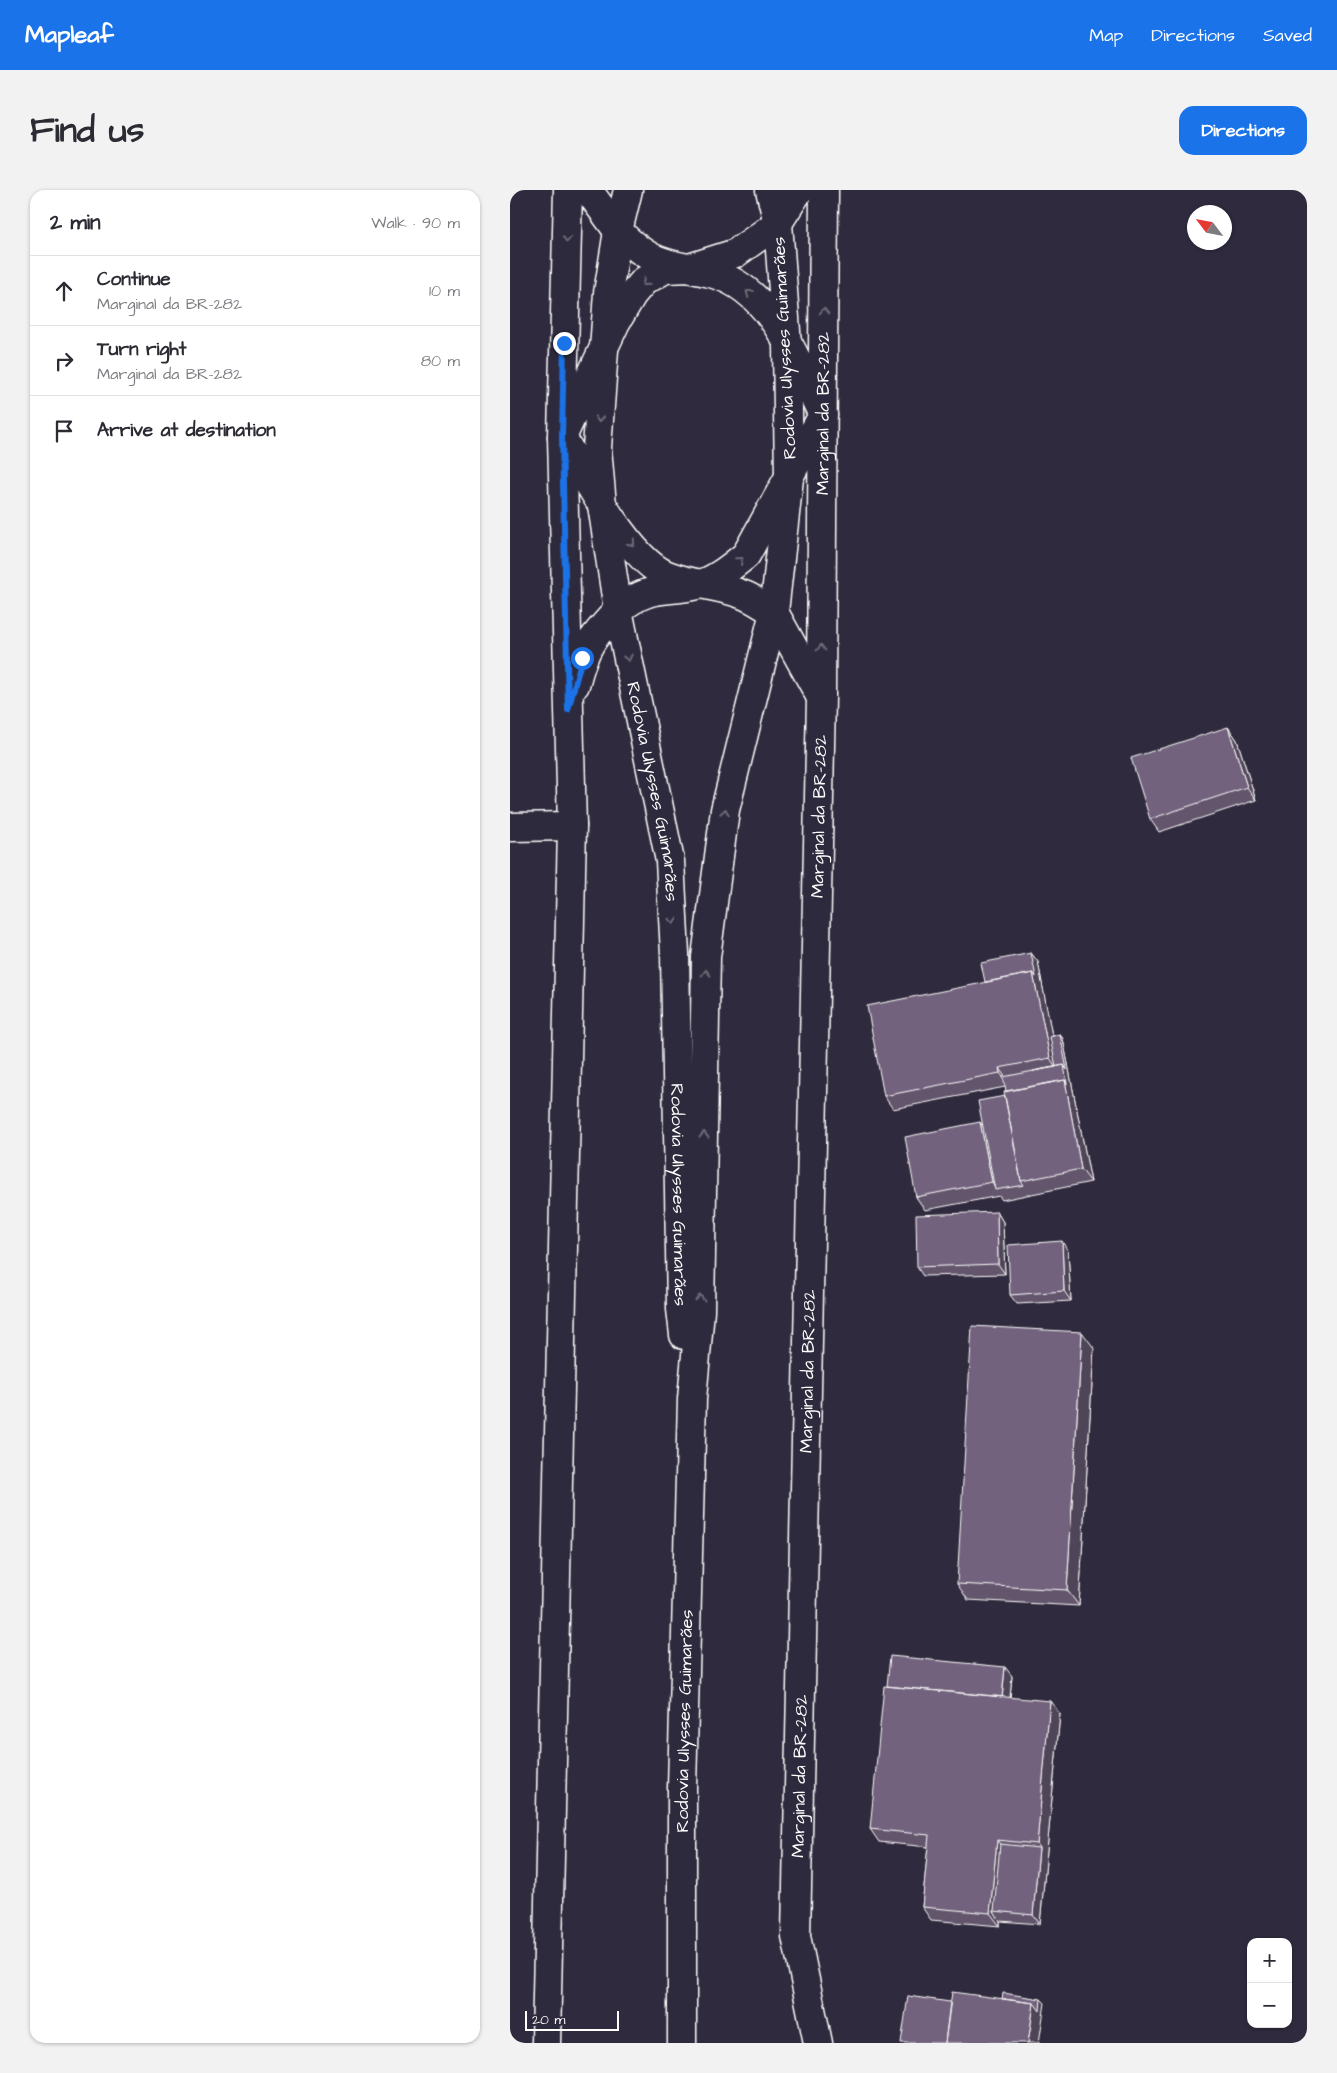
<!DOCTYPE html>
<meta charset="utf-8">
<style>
:root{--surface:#fff;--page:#f2f2f3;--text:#2b2b33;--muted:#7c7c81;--line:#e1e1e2;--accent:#1a73e8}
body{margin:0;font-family:"Architects Daughter",sans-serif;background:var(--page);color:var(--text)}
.controls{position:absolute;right:15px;bottom:15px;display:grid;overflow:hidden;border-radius:10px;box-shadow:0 1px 4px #0004}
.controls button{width:45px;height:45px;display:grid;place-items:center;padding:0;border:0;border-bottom:1px solid var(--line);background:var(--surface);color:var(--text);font:25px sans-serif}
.compass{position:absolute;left:677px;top:15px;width:45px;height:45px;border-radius:50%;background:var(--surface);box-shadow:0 1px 4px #0004;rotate:302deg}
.scale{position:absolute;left:15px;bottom:12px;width:94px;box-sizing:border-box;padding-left:5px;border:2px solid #fff;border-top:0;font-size:14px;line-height:18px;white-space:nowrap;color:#fff;-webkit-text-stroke:4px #2f2a3d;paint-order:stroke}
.stop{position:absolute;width:15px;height:15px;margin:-11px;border:4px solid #1a73e8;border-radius:50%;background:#fff}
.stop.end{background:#1a73e8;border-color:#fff;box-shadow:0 1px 5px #0008}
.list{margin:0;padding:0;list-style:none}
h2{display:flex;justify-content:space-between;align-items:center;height:65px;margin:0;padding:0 20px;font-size:21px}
h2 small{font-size:16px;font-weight:400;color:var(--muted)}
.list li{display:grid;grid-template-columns:32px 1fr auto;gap:15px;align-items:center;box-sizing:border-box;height:70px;padding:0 20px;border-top:1px solid var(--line)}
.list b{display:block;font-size:19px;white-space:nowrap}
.list p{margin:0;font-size:16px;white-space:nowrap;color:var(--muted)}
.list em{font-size:16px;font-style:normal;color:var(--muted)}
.icon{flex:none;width:28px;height:28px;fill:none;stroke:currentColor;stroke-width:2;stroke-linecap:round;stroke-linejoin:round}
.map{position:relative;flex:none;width:797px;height:1853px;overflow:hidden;border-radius:15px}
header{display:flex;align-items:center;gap:30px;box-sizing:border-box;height:70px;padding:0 25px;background:var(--accent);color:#fff}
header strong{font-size:24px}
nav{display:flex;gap:28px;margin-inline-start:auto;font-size:18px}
.intro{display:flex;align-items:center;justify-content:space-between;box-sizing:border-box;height:120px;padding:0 30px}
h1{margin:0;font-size:35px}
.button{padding:12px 22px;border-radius:15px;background:var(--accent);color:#fff;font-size:18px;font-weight:700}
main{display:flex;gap:30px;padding:0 30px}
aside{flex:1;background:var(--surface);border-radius:15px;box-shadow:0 1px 4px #0004}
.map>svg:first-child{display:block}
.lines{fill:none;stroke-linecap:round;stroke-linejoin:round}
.minor-casing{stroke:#fff;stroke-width:31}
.highway-casing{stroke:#fff;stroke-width:31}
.minor{stroke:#2f2a3d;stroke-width:28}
.highway{stroke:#2f2a3d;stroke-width:28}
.wall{fill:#62546c;stroke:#fff}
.shaded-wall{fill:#504558;stroke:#fff}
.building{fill:#72627d;stroke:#fff}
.oneway{stroke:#6d6a77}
.route{stroke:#1a73e8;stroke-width:6}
.labels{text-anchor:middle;stroke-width:4.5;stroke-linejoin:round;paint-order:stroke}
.street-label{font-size:18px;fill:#fff;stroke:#2f2a3d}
</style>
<header>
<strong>Mapleaf</strong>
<nav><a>Map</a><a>Directions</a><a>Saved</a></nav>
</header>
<div class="intro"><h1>Find us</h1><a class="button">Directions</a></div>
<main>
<aside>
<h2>2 min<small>Walk · 90 m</small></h2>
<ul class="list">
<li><svg class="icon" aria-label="ahead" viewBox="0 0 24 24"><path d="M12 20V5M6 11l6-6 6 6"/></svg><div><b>Continue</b><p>Marginal da BR-282</p></div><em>10 m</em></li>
<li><svg class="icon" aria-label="right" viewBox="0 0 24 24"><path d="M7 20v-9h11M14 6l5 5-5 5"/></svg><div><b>Turn right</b><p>Marginal da BR-282</p></div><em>80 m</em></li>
<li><svg class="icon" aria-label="arrive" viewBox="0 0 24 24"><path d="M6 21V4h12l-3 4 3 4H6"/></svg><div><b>Arrive at destination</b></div></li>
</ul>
</aside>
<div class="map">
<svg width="797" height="1853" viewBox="0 0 797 1853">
<rect width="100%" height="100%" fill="#2f2a3d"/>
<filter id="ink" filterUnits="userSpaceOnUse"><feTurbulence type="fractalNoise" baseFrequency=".02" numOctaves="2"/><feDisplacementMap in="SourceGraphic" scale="10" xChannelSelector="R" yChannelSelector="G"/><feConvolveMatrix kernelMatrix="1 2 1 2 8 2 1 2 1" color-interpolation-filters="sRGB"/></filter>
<g filter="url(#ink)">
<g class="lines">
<defs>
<g id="minor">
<path d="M78 0 108 41"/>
<path d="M268 33 289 0"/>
<path d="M264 422 309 504"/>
<path d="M65 495C75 456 81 449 108 420"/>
<path d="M0 637 62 636"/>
<path d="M36 1853 62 636 52 247 58 0"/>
<path id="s1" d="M308 1853 286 1746 311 507 314 0"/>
</g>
<g id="highway">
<path id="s2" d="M118 0 108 41 98 103 87 258 92 315 108 420 160 671 165 764 171 1119 174 1145"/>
<path d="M108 41C118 51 129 61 141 67 160 77 184 78 204 84 264 101 287 174 313 225L236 365C222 376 205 391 187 395 151 403 141 394 108 420"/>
<path d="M264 422C254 416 244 409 234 405 209 395 182 395 157 385 119 370 72 282 52 247L106 132 122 105 134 91 155 79 179 78 226 63 268 33"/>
<path id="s3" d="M172 1853V1598L182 1209 190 1121 196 767 215 620 264 422 279 288 277 155 268 33 260 0"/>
</g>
</defs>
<use href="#minor" class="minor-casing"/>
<use href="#highway" class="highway-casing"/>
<use href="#minor" class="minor"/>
<use href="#highway" class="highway"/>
</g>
<path class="wall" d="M718 537 727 550 746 610 649 642 640 629Z
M521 763 528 772 542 846 550 844 553 849 581 992 492 1010 489 1006 415 1020 406 1007 470 932 473 936 495 906 496 901 495 897 383 919 374 906 475 792Z
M487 1022 493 1032 495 1084 413 1086 407 1077Z
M558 1061 561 1111 507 1114 500 1105Z
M584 1158 569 1416 458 1410 447 1394Z
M502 1486 500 1508 550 1524 530 1734 490 1731V1736L421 1730 412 1717 418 1657 369 1652 360 1639Z"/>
<path class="shaded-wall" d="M718 537 727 550 746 610 737 597Z
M521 763 528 772 549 882 540 868 523 783Z
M550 844 553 849 581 992 571 979 555 890Z
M489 878 498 891H496L490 883Z
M470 932 479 945 487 1000 482 992Z
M487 1022 493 1032 495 1084 488 1074Z
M552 1051 558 1061 561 1111 554 1101Z
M572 1142 584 1158 569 1416 557 1400Z
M495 1477 502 1486 499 1519 492 1510Z
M540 1511 550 1524 530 1734 523 1725 529 1658 527 1654Z
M487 1650 496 1663 484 1721 490 1731V1736L480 1723Z
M531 1809 535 1813 529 1853H518L524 1813Z"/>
<path class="building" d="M718 537 737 597 640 629 621 568Z
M521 763 526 787 523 783 475 792 471 773Z
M523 783 540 868 489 878 490 883 374 906 357 816Z
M550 844 557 880 554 875 523 881 546 877 540 847Z
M554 875 557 894 555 890 496 901 493 887Z
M555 890 571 979 511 991 494 902Z
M495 906 511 991 514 995 485 1000 468 911Z
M470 932 482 992 406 1007 395 947Z
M487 1022 488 1074 407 1077 406 1025Z
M552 1051 554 1101 500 1105 498 1055Z
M462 1136 572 1142 557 1400 447 1394Z
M380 1466 495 1477 492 1507 377 1496Z
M374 1496 540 1511 527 1654 487 1650 480 1723 412 1717 419 1645 360 1639Z
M490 1654 529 1658 523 1725 484 1721Z
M442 1802 524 1813 518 1853H435Z
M493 1803 531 1809 530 1821 524 1813 492 1809Z
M398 1806 440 1812 435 1853H391Z"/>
<defs><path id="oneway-chevron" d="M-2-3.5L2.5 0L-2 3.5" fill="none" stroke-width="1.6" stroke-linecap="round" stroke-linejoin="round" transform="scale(1.25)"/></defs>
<g class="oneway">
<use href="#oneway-chevron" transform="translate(57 49) rotate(92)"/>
<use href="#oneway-chevron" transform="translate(135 93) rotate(140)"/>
<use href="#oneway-chevron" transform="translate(239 103) rotate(-142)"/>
<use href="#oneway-chevron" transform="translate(314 121) rotate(-90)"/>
<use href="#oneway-chevron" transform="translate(89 229) rotate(93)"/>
<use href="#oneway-chevron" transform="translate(122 353) rotate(51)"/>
<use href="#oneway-chevron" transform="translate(230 370) rotate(-41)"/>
<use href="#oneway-chevron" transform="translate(311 458) rotate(-90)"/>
<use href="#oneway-chevron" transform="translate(118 468) rotate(78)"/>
<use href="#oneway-chevron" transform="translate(215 622) rotate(-80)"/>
<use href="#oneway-chevron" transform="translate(163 731) rotate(87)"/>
<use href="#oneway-chevron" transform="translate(196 783) rotate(-89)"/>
<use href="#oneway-chevron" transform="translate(194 945) rotate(-89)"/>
<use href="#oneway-chevron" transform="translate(190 1108) rotate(-89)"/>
</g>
</g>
<g class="lines" filter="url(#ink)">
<path class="route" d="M54 153 52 247 58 520 72 468"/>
</g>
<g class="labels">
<g class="street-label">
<text transform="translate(274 158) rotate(-93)" y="6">Rodovia Ulysses Guimarães</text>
<text dy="6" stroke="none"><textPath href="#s1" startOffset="1632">Marginal da BR-282</textPath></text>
<text dy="6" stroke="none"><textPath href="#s2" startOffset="609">Rodovia Ulysses Guimarães</textPath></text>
<text dy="6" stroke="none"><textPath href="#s1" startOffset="1229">Marginal da BR-282</textPath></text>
<text dy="6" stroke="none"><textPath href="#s2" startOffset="1014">Rodovia Ulysses Guimarães</textPath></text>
<text dy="6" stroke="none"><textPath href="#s1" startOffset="674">Marginal da BR-282</textPath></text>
<text dy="6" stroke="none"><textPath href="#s3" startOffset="322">Rodovia Ulysses Guimarães</textPath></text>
<text dy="6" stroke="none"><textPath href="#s1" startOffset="269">Marginal da BR-282</textPath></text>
</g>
</g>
</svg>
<div class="controls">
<button>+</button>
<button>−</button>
</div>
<svg class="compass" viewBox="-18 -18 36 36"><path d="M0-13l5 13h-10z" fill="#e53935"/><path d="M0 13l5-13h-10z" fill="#7c7c81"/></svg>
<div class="scale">20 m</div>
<div class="stop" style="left:72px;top:468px"></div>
<div class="stop end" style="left:54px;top:153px"></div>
</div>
</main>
